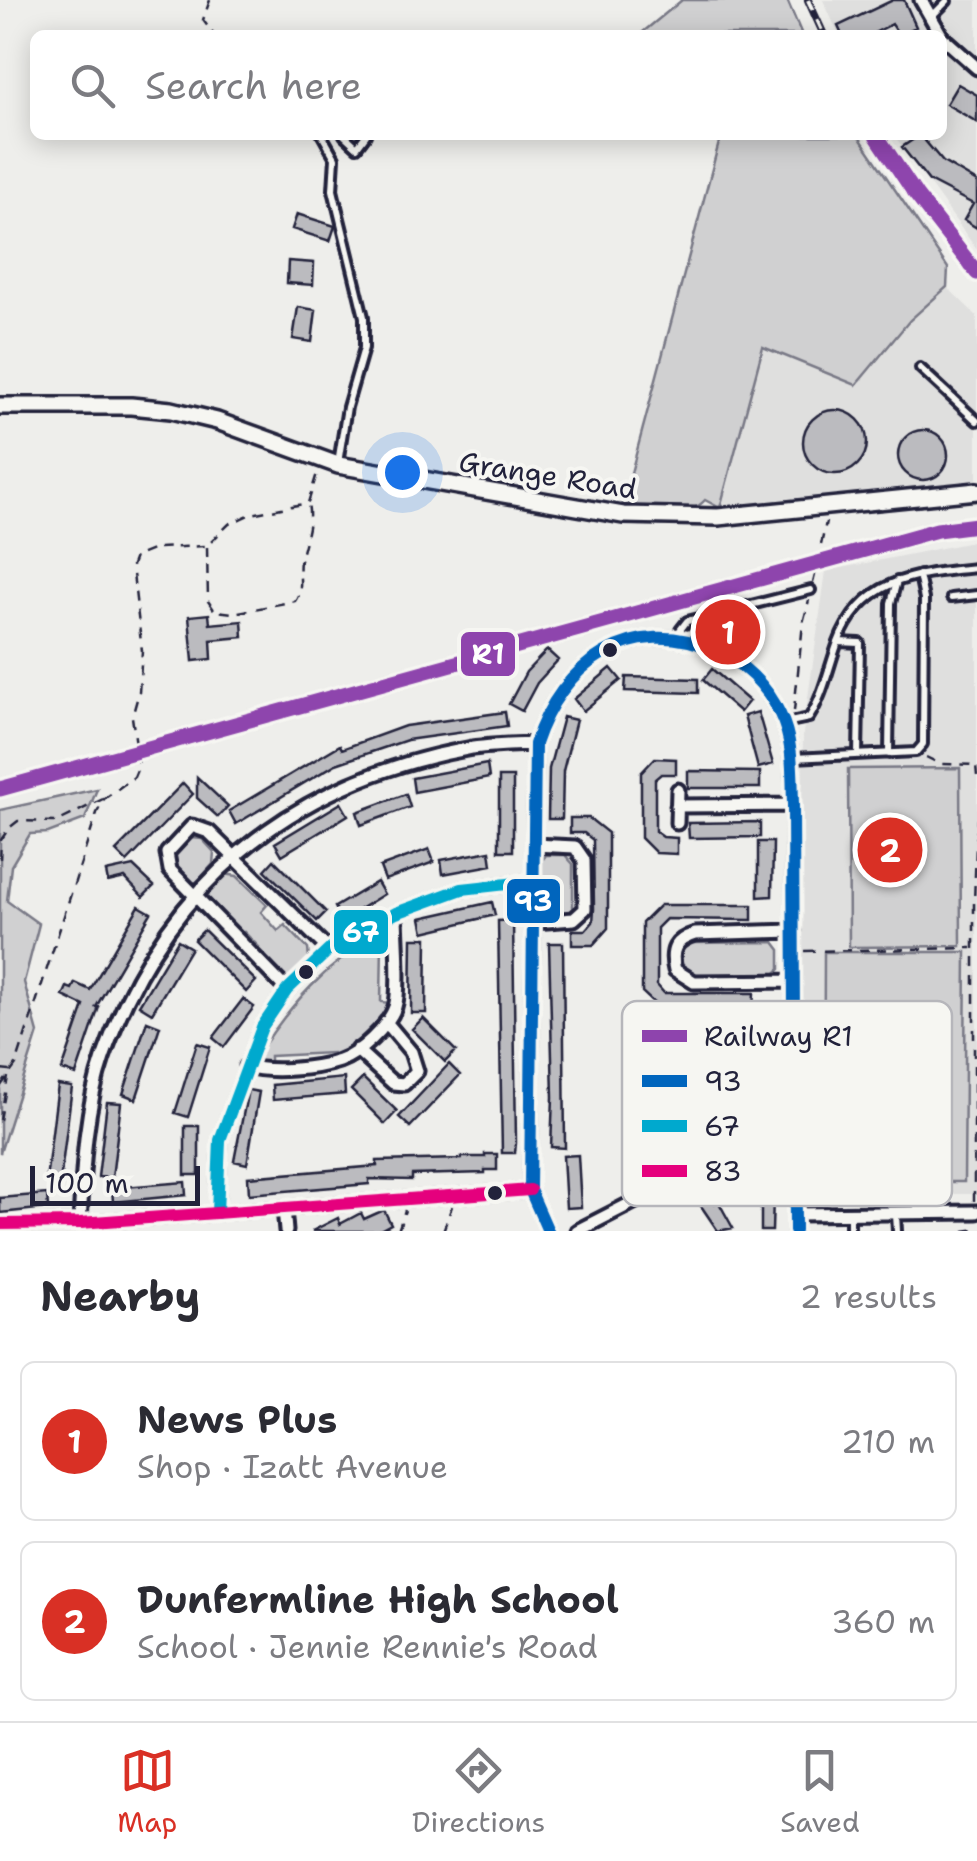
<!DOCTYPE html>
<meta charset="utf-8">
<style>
:root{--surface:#fff;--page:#f2f2f3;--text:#2b2b33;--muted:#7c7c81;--line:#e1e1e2;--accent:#d93025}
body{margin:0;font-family:"Shantell Sans",sans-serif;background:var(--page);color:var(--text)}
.scale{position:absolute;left:30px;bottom:25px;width:170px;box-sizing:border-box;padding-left:10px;border:5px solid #22223b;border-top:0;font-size:28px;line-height:35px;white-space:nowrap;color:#22223b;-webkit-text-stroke:8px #f6f6f2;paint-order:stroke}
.you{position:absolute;left:402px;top:472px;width:35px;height:35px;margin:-25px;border:8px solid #fff;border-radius:50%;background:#1a73e8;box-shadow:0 0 0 15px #1a73e833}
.badge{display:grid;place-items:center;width:65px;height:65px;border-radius:50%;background:var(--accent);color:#fff;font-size:32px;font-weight:700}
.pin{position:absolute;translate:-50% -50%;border:5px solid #fff;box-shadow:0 2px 10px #0006}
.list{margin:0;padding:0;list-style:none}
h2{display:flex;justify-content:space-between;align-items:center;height:130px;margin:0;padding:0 40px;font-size:42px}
h2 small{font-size:32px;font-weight:400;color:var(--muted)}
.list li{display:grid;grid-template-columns:65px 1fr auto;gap:30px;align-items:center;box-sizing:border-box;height:160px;margin:0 20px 20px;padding:0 20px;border:2px solid var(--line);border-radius:15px}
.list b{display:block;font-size:38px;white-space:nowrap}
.list p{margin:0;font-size:32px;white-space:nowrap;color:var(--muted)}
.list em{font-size:32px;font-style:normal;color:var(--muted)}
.icon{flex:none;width:55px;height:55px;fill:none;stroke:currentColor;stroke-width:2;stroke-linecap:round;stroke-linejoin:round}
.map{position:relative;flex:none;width:977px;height:1231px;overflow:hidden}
.search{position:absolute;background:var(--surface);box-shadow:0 5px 25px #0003;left:30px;right:30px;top:30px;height:110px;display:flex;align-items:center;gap:25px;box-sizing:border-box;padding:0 35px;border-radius:15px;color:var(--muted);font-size:38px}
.sheet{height:490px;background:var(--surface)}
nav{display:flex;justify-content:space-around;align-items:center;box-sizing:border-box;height:140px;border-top:2px solid var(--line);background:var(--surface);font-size:28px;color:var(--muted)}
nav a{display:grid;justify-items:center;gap:5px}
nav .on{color:var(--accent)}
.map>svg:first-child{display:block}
.built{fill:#dfdfde}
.green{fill:#d0d0d1;stroke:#797986;stroke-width:2.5}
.building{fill:#bbbbbf;stroke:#22223b;stroke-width:2.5}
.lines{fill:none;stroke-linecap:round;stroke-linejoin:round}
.service-casing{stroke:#22223b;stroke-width:14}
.minor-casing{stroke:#22223b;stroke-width:19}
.tertiary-casing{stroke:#22223b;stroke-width:22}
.path{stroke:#22223b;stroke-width:2.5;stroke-dasharray:10 8;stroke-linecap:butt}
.service{stroke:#f6f6f2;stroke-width:6}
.minor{stroke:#f6f6f2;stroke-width:11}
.tertiary{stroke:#f6f6f2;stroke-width:15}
.rail-casing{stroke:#22223b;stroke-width:8}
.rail{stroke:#f6f6f2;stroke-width:4;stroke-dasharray:11;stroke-linecap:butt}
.bus-1-casing{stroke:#f6f6f2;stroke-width:20}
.bus-2-casing{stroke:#f6f6f2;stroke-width:20}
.bus-3-casing{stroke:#f6f6f2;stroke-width:20}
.bus-1{stroke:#0065bd;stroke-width:12}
.bus-2{stroke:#00a9ce;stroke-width:12}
.bus-3{stroke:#e5007d;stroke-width:12}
.rail-1-casing{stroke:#f6f6f2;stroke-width:22}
.rail-1{stroke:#8e44ad;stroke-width:15}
.bus-dot{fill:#22223b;stroke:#f6f6f2;stroke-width:4}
.labels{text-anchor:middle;stroke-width:8;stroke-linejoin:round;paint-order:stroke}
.street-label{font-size:28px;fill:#22223b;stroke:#f6f6f2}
.key{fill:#f6f6f2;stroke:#b6b6bb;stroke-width:2.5}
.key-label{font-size:28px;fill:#22223b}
.line-badge{stroke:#f6f6f2;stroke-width:4}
.badge-label{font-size:28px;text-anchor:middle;font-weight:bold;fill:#fff}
</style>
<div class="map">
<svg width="977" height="1231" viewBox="0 0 977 1231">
<rect width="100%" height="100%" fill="#eeeeeb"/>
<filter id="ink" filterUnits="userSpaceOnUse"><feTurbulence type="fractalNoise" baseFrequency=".01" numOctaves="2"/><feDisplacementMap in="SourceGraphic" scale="20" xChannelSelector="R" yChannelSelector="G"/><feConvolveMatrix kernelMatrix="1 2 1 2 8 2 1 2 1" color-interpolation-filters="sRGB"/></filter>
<g filter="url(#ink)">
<path class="built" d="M823 0H977V250L894 135H942V35H839Z
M947 287 977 316V484L720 508 763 346 910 320Z
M977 541V1194H827L814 1186 807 1173 801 966 803 733 826 571Z"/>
<path class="green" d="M682 0H787L802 35H647L643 32Z
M721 135H858L948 268 947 287 910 320 856 385 763 347 720 508 705 500C685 522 649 509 623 503Z
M960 768 961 946 849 947 848 769Z
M97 789 85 819 48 833 30 834 11 866 7 901 39 924 24 982 38 1033 0 1153V810Z
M191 838 202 839 214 852 213 864 197 882 187 883 172 869 171 857Z
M546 855H565L573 864V908L567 916H546L541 911V862Z
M224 874 237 876 267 905 261 912 278 931 285 925 308 949 309 959 291 978H279L255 952 259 947 244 932 239 936 206 902 207 891Z
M386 929 392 939 382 940 381 1002 390 1003 389 1010 340 1058 333 1059 332 1053 270 1056V1067H258L254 1061C289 1004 328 962 386 929Z
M774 942 780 950V969L772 977 687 978 677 968V949L690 943Z
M824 952H966L964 1182H823Z"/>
<path class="building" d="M893 0H904L916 27 899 35 892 24 870 35H842L838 26Z
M958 84 977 95V122L946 104Z
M920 135 943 162 977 182V228L964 220 973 204 929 181 902 147Z
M297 214 335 226 330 241 292 229Z
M288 261 314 263 313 285 287 283Z
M298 307 316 310 312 342 293 339Z
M803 442a32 32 0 1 1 64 0a32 32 0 1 1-64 0Z
M898 455a25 25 0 1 1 50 0a25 25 0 1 1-50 0Z
M209 614 210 624 242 621 243 637 211 640 212 659 193 661 189 616Z
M547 650 558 660 537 683 522 711 509 704 526 672Z
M611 668 621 680 583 711 574 699Z
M712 669 749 701 740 712 703 680Z
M626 677 698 679V693L625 691Z
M505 712 507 726 407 740 336 764 236 824 229 811 340 745 342 749 405 726Z
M758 712 773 764 758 768 744 716Z
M563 717 576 720 563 771 562 819H548L549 769Z
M655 758 676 759V774H661L655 779V831L663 837 677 838V854L656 853 641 838V773Z
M487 764 489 778 414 792 412 778Z
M688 771 760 772V788H688Z
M197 777 228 806 218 817 197 798Z
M499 777H513V851H499Z
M183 783 193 794 127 862 116 851Z
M406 794 410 807 361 825 357 812Z
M341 803 348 815 282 855 275 843Z
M570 818H589L608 833V928L593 945H572V930H586L593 922 594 909 593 840 584 833H570Z
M760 822V837L689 838 688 823Z
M758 842H773L772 896 758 897Z
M429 849 434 862 385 880 380 867Z
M490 851 492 865 443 874 441 860Z
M274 860 326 912 317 921 265 870Z
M133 866 154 886 143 897 125 878 108 882 106 872Z
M377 882 384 894 342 920 335 907Z
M492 902 495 915 424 932 421 918Z
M660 905H752V920L666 919 657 928V985L664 993H754L753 1008H659L642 992V923Z
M139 906 151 913 96 1007H99L76 1075 62 1070 84 1006 63 996 67 987 72 989 75 983 90 990Z
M513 920 516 1143 515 1153H502L498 921Z
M204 930 256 981 246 992 194 940Z
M412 938H427L426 1013H411Z
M178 940 191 948 152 1013 139 1005Z
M549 943H563L565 1148 551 1147 553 1097Z
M243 999 254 1007 224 1047 213 1038Z
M423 1018 456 1051 445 1062 412 1029Z
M147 1021 160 1026 136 1099 123 1094Z
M197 1043 210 1047 188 1117 175 1113Z
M449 1064 460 1075 410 1127 399 1117Z
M344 1078 345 1094 273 1100 272 1085Z
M363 1078 397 1111 385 1124 351 1090Z
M58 1085 72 1087 60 1182 46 1180Z
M248 1090 259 1092 247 1164 234 1161Z
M107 1102 121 1103 112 1178 98 1177Z
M690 1124 775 1125 772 1231H761V1195L767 1187 761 1177V1140H726V1148H714V1141H690Z
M185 1126H199V1175H185Z
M485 1154H497V1170H485V1173L412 1175V1180L369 1179V1184L249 1194 248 1177 377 1166V1161L461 1159V1157H485Z
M578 1155 581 1207 566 1208 563 1156Z
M185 1182 186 1195 113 1202 112 1188Z
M47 1194 48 1208 0 1213V1198Z
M705 1195H711L715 1203 718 1201 733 1228 718 1231 697 1200Z
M384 1210 391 1224 378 1231H312L338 1218 340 1224 361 1213 364 1219Z"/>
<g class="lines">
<defs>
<path id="service" d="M931 17 947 1
M322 135 335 158 333 190 364 317V348L347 407 338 463
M344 135 357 147 366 135
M920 368 977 421
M951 598 977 595
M682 639 680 630 687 621 811 590
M839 642 860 643 858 755
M785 723 809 718C823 696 828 670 837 645 862 577 915 574 977 568
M889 754 891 603 897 581
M793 758 916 752 923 744 924 599 919 575
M896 1214 897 1231
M850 1231V1215"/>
<path id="minor" d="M921 0 941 35
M942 37 977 68
M677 806 793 805
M677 823 678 790
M534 922 574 919 585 909 584 860 575 847 534 845
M794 931 695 934C675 940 670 950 675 970L694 982 794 981
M287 990 170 870 167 853 192 826 209 832 329 950
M357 1050 393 1083 404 1084 417 1071 411 1052 386 1022
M246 1066C270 1073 315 1069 339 1061 359 1054 388 1027 395 1007 401 989 396 935 396 913
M673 1107H795
M284 1208 286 1231
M217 1213 220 1140 262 1027 287 990 329 950 396 913 462 889 534 881
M796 1214 977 1212
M80 1223C83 1168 85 1110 103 1058 163 886 289 782 467 749 489 745 513 745 535 744
M0 1224 80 1223 530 1190
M548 1231 530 1190 535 744C561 664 631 613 715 650 743 663 767 685 780 714 794 742 792 774 793 805L795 1231
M577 1231 665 1186H758"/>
<path id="tertiary" d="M0 406H131L171 410 217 421 338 465 623 515 718 517 977 491"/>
</defs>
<use href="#service" class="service-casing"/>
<use href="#minor" class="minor-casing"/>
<use href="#tertiary" class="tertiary-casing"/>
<path class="path" d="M210 0 203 20 214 35
M821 545 826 522
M207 547 208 601 215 611 234 613 295 601C304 588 298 576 300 561 304 540 312 524 308 503
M813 583 816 571
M794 711 803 623 809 600
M926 757 940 764 976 765 977 776
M0 859 1 840 9 828 18 821 57 822 103 799
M805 951 972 948
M0 1070 11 1071
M0 1087 16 1065 97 813 104 799 134 777 139 765 132 717 139 692 142 651 132 565 135 557 157 548 207 546 229 524 251 514 308 503 318 470
M0 1120 8 1077
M974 1201V903L977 819
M398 1231 405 1210
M443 1231 452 1206
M964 1231 977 1229"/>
<use href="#service" class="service"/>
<use href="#minor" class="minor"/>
<use href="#tertiary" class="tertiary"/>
<defs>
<path id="rail" d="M808 0 824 35
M876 135 916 195 977 273"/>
</defs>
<use href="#rail" class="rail-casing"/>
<use href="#rail" class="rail"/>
<defs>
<path id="bus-1" d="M548 1231 530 1190 535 744C561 664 631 613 715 650 743 663 767 685 780 714 794 742 792 774 793 805L795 1231"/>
<path id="bus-2" d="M217 1213 220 1140 262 1027 287 990 329 950 396 913 462 889 534 881"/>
<path id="bus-3" d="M0 1224 80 1223 530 1190"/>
</defs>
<use href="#bus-1" class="bus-1-casing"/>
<use href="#bus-2" class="bus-2-casing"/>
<use href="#bus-3" class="bus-3-casing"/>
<use href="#bus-1" class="bus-1"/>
<use href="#bus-2" class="bus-2"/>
<use href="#bus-3" class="bus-3"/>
<defs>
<path id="rail-1" d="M876 135 916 195 977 273
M0 789 937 530 977 525"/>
</defs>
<use href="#rail-1" class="rail-1-casing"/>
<use href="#rail-1" class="rail-1"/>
</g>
</g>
<g class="bus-dot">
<circle cx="610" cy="650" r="9"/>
<circle cx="306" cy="972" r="9"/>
<circle cx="495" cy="1193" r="9"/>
</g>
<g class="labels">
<g class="street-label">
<text transform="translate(548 475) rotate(9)" y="10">Grange Road</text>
</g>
</g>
<rect x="622" y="1001" width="330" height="205" rx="15" class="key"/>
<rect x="642" y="1030" width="45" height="12" fill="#8e44ad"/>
<rect x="642" y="1075" width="45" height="12" fill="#0065bd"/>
<rect x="642" y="1120" width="45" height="12" fill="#00a9ce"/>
<rect x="642" y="1165" width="45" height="12" fill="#e5007d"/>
<g class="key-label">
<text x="704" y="1046">Railway R1</text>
<text x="704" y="1091">93</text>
<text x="704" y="1136">67</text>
<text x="704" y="1181">83</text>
</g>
<g class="line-badge">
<rect x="459" y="630" width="58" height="48" rx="10" fill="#8e44ad"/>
<rect x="505" y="877" width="57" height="48" rx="10" fill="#0065bd"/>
<rect x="332" y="908" width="58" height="48" rx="10" fill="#00a9ce"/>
</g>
<g class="badge-label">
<text x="488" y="664">R1</text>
<text x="533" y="911">93</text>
<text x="361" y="942">67</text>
</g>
</svg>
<div class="scale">100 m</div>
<div class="you"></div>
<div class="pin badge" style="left:728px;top:632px">1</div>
<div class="pin badge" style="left:890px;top:850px">2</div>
<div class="search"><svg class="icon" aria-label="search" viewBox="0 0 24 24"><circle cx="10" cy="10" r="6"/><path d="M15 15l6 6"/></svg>Search here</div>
</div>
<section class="sheet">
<h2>Nearby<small>2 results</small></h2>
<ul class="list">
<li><span class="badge">1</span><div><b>News Plus</b><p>Shop · Izatt Avenue</p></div><em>210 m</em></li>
<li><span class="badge">2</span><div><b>Dunfermline High School</b><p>School · Jennie Rennie's Road</p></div><em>360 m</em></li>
</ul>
</section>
<nav>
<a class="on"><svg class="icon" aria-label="map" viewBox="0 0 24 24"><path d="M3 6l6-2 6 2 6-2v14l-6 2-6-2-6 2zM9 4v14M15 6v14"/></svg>Map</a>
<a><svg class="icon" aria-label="directions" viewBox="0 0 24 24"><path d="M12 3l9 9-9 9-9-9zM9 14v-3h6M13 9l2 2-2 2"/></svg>Directions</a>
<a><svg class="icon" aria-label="saved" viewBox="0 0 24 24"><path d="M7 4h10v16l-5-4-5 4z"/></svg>Saved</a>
</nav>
